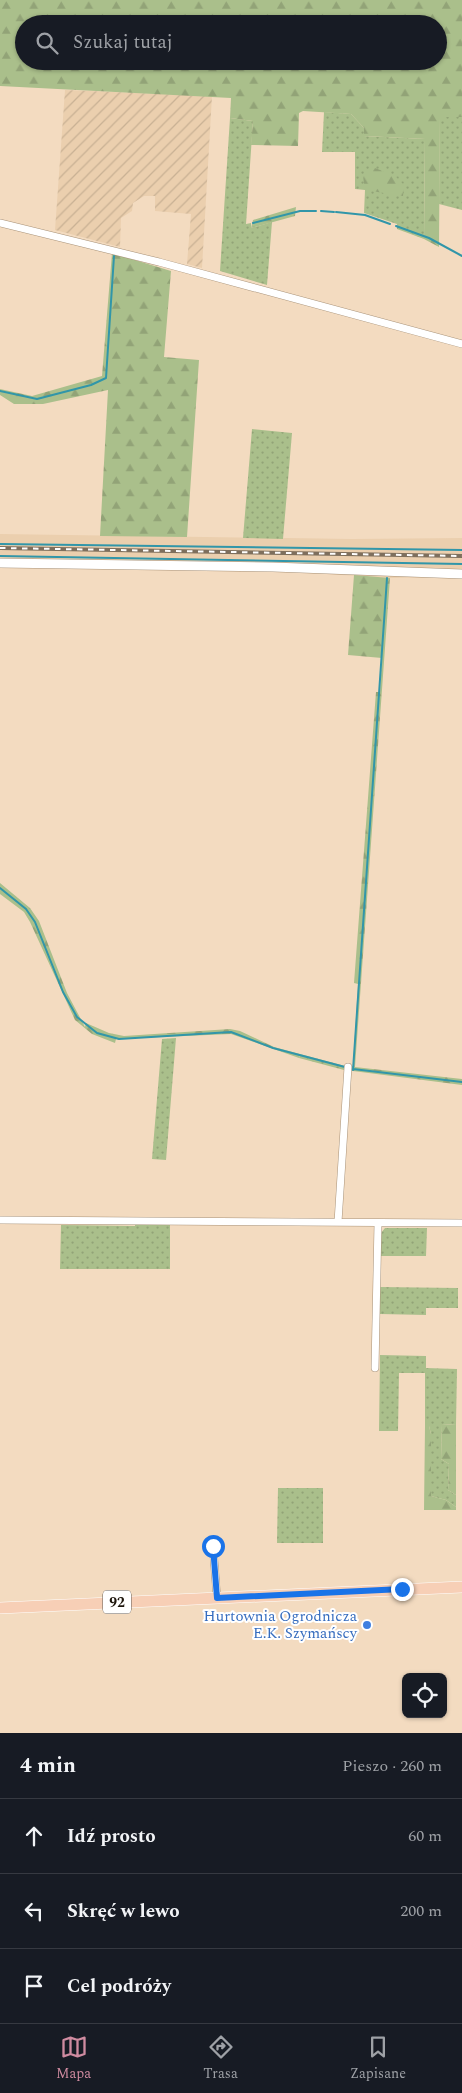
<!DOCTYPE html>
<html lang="pl">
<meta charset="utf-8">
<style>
:root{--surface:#171b24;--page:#20242c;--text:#f1f3f6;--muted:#9ea1a6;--line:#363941;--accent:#cf8ba0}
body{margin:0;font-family:Spectral,serif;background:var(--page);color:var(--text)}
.controls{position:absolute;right:15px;bottom:15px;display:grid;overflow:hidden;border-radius:8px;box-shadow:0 1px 4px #0004}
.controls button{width:45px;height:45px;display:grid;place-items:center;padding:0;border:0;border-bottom:1px solid var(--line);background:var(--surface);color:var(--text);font:25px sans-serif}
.stop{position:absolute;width:15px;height:15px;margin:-11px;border:4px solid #1a73e8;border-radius:50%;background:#fff}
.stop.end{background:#1a73e8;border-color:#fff;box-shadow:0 1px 5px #0008}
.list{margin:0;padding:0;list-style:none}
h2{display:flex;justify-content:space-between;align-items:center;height:65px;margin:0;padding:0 20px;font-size:21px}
h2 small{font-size:16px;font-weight:400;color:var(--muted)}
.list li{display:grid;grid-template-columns:32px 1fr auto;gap:15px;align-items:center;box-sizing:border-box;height:75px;padding:0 20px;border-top:1px solid var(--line)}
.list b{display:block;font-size:19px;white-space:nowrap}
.list em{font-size:16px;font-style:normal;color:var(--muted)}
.icon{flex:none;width:28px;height:28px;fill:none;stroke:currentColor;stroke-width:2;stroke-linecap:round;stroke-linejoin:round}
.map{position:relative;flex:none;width:462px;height:1733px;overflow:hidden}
.search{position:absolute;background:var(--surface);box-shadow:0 1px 4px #0004;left:15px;right:15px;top:15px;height:55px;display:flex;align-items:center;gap:12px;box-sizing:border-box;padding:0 18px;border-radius:28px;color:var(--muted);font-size:19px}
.sheet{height:290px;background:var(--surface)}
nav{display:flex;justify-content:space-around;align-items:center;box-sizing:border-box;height:70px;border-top:1px solid var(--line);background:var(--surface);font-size:14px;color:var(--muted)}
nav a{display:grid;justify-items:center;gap:2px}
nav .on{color:var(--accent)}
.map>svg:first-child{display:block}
.industrial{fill:url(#industrial-furrows)}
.built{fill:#ebcfae}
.grass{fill:url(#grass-dots)}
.forest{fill:url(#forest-firs);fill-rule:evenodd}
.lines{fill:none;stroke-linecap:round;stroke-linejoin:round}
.stream{stroke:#3196a9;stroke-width:2}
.minor-casing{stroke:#a89278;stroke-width:8}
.tertiary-casing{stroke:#a89278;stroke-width:10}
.primary-casing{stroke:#fff;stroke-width:12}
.minor{stroke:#fff;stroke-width:7}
.tertiary{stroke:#fff;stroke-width:9}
.primary{stroke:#f7cfb6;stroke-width:11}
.rail-casing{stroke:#7e6f5d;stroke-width:4}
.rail{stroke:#fff;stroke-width:2;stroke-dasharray:5.5;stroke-linecap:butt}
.route{stroke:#1a73e8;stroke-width:6}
.shop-dot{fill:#3f7fe0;stroke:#fff;stroke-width:2}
.labels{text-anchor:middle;stroke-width:4;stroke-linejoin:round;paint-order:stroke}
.shield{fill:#fff;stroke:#605a54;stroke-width:1}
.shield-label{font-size:14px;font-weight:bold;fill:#1c140a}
.shop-label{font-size:15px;fill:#366cbe;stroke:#fff;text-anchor:end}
</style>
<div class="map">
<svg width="462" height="1733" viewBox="0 0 462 1733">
<defs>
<pattern id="industrial-furrows" width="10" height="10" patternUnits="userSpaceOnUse" patternTransform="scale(1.25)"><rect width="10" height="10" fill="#ebcfae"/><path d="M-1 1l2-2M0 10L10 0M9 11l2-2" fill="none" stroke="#c9b194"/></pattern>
<pattern id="grass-dots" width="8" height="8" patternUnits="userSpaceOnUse" patternTransform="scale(1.25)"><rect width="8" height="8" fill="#aabf8b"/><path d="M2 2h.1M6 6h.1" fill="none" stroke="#92a377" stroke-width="1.8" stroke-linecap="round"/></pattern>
<pattern id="forest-firs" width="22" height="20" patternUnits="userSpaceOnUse" patternTransform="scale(1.25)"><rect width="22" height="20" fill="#aabf8b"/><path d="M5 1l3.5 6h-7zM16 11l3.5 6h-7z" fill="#92a377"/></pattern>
</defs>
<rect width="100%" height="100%" fill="#f3dbc0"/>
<path class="industrial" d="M65 90 212 96 202 268 187 264 191 214 155 211V196H144L133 203 132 211 121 218 120 247 55 230Z"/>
<path class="built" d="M0 534 352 539 462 538V577L390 578 276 571 0 565Z"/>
<path class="grass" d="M324 112 351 114 364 128V136L425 139 424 239 397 229V224L364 213 365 190 355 189V152H322Z
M440 117H462V210L439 204Z
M230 118 253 121 246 224 251 223V228L272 222 267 285 220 271Z
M252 429 292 433 283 539 243 538Z
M176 1038 166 1160 152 1159 162 1039Z
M300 1054 345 1066 344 1070 299 1058Z
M135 1223H170V1269H60L61 1225 135 1226Z
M385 1228H427L426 1256H381V1233Z
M380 1287 458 1288V1308H426V1315L380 1314Z
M380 1355 426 1356V1368L457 1369 456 1424 442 1425 441 1459 449 1464 448 1490 456 1495V1507L446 1500 431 1496V1434L429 1426H425V1373H399L398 1431H379Z
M278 1488H323V1543H277Z"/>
<path class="forest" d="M0 0H462V117H440L439 247 424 239 425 139 364 136V128L351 114 303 111 299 113 298 146 251 145 253 121 230 118 231 98 0 86ZM24 24H438V61H24Z
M375 168 395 176 404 185 403 196 365 190 363 176Z
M296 207 295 216 251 228 253 220Z
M112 253 171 271 164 357 199 360 187 537 100 536 108 390 43 404H14L0 395V389L32 396 102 376Z
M354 575 390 578 355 1067 462 1079V1085L353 1071 350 1069V1066H353L358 984 354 983 376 692H380L382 658 348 655Z
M0 883 30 908 39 921 67 993 85 1027 86 1023 109 1033 124 1036 230 1029 240 1031 274 1047 300 1054 299 1058 231 1034 116 1039 115 1043 92 1034 75 1020 30 922 24 912 0 894Z
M456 1424V1495L448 1490 449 1464 441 1459 442 1425Z
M425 1426H429L431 1434V1496L446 1500 456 1507V1510H424Z"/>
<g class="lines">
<path class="stream" d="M321 211 334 212
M336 212 365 215 390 224
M253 223 300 211H316
M396 226 429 238 462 256
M0 391 37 399 91 385 106 378 114 256
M0 544 462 550
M0 556 462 564
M0 888 26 909 35 922 63 992 77 1017 97 1033 119 1039 231 1032 273 1048 345 1067
M353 1069 462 1082
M353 1070 387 578"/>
<defs>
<path id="minor" d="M0 223 159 262 462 344
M0 1220 462 1223
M338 1222 348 1067
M375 1368 378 1223
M213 1546 217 1598"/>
<path id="tertiary" d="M0 563 273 567 462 574"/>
<path id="primary" d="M0 1608 462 1587"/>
</defs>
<use href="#minor" class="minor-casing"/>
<use href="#tertiary" class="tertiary-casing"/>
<use href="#primary" class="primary-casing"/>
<use href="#minor" class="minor"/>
<use href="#tertiary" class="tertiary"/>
<use href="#primary" class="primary"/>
<defs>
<path id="rail" d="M0 548 462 556"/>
</defs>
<use href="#rail" class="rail-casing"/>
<use href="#rail" class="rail"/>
</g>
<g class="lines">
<path class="route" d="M213 1546 217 1598 402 1589"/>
</g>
<circle class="shop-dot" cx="367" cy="1625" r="5"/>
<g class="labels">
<rect class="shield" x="103" y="1590.5" width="28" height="23" rx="4"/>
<g class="shield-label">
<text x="117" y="1607">92</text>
</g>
<g class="shop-label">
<text x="357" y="1621">Hurtownia Ogrodnicza<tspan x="357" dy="17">E.K. Szymańscy</tspan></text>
</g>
</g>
</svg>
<div class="controls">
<button><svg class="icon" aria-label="locate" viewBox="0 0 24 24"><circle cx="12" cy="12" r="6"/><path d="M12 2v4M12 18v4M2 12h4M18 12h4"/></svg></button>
</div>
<div class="stop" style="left:213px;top:1546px"></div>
<div class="stop end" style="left:402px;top:1589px"></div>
<div class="search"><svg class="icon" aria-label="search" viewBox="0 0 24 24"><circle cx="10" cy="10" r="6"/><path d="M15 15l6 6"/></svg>Szukaj tutaj</div>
</div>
<section class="sheet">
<h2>4 min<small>Pieszo · 260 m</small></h2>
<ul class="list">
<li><svg class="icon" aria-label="ahead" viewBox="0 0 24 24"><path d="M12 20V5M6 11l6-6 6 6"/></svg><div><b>Idź prosto</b></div><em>60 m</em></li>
<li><svg class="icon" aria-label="left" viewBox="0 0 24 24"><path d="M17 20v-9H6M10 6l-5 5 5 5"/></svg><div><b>Skręć w lewo</b></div><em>200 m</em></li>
<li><svg class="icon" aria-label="arrive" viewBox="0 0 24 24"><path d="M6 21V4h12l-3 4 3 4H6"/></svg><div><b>Cel podróży</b></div></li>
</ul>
</section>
<nav>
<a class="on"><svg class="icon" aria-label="map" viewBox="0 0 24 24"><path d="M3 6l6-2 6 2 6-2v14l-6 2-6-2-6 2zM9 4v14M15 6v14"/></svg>Mapa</a>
<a><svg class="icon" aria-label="directions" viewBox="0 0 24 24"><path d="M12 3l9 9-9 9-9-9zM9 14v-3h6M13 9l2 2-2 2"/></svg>Trasa</a>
<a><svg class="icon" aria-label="saved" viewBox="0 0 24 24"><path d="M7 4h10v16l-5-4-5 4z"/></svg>Zapisane</a>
</nav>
